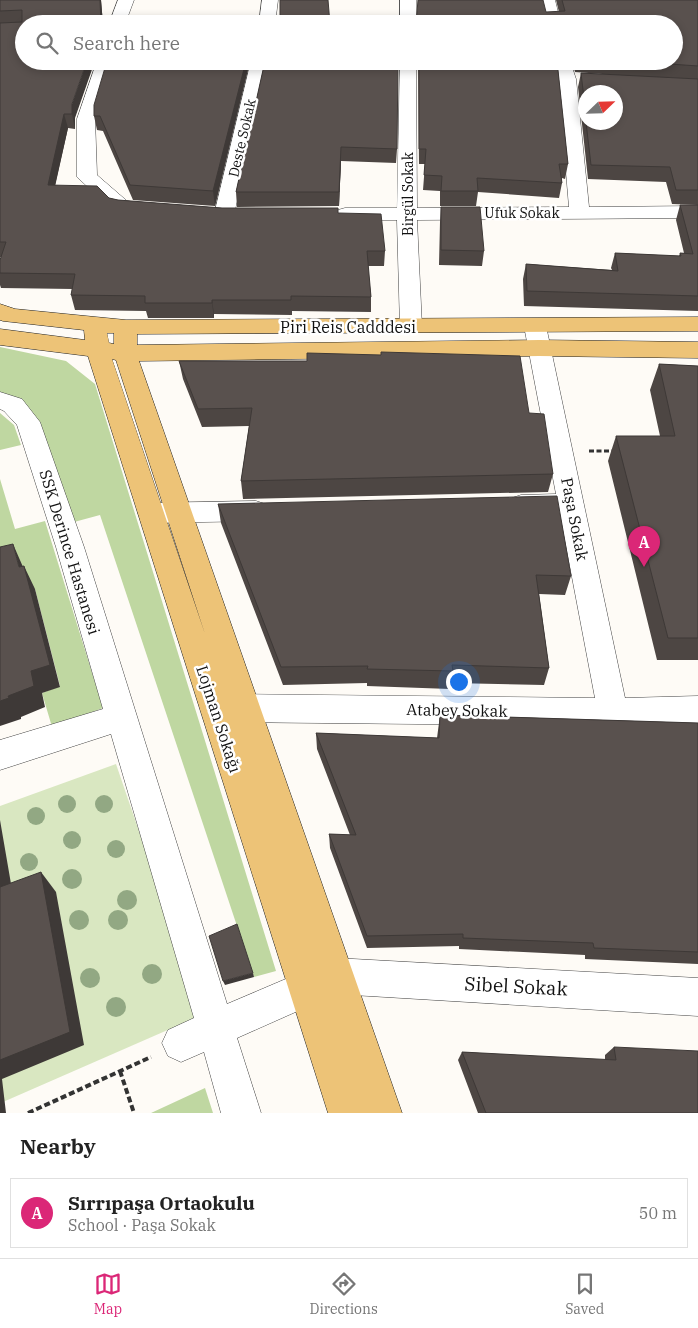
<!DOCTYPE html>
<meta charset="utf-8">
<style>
:root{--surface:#fff;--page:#f2f2f2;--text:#222;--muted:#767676;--line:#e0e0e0;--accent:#db2777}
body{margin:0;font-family:"IBM Plex Serif",serif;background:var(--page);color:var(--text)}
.compass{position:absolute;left:578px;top:85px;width:45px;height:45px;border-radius:50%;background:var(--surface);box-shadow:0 2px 8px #0003;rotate:67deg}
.you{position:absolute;left:458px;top:681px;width:18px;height:18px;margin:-12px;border:4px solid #fff;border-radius:50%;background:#1a73e8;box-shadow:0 0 0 8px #1a73e833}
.badge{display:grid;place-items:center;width:32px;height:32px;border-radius:50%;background:var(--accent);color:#fff;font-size:16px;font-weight:700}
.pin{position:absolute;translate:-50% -41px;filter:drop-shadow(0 1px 2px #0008)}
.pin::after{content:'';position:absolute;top:26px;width:18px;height:15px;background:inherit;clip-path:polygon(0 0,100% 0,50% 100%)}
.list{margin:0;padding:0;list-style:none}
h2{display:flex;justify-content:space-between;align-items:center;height:65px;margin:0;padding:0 20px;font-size:21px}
h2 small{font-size:16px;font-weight:400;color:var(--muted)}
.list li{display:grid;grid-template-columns:32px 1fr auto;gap:15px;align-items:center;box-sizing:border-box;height:70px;margin:0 10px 10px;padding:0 10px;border:1px solid var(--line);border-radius:0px}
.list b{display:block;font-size:19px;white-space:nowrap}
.list p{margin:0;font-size:16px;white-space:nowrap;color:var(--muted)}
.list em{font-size:16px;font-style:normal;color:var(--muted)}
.icon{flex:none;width:28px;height:28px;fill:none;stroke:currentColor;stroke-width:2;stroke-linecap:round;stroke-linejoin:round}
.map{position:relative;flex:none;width:698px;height:1113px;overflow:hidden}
.search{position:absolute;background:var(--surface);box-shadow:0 2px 8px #0003;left:15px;right:15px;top:15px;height:55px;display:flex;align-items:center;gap:12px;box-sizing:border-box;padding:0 18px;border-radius:28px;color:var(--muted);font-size:19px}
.sheet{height:145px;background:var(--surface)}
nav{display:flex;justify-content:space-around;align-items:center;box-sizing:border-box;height:70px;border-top:1px solid var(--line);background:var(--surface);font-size:14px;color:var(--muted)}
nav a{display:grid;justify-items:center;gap:2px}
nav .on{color:var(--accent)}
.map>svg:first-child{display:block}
.green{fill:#d9e7c1}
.forest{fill:#bfd7a1}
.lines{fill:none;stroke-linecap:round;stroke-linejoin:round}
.minor-casing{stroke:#444;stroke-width:1}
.major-casing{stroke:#222;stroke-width:1}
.path-far1{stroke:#333;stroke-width:3;stroke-dasharray:5 2.5;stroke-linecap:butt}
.path{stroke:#333;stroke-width:4;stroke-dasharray:6 3;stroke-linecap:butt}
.minor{fill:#fff;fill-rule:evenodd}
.major{fill:#edc377;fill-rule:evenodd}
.tree{fill:#92a883}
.wall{fill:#4d4643;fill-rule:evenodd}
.shaded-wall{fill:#3e3937}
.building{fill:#59514e;stroke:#3e3937}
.labels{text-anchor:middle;stroke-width:5;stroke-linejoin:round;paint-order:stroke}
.far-street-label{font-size:14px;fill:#111;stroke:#fff}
.street-label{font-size:16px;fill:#111;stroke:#fff}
.near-street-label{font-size:19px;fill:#111;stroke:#fff}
</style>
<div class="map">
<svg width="698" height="1113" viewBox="0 0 698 1113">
<rect width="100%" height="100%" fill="#fefbf6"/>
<path class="green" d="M116 764 202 1015 3 1102 0 1088V806Z"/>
<path class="forest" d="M0 347 66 361 95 384 276 971 254 977 100 515 63 525 28 422 0 400Z
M0 413 14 425 21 445 0 450Z
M0 479 15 529 45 521 103 708 52 727 42 693 60 686 35 589 0 575Z
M205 1088 213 1113H151Z"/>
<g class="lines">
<defs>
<path id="minor" d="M118 0H134L125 24H109Z
M262 0H278L275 24H259Z
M400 0H416V24H400Z
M539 0H555L561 24H545Z
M97 61H113L95 119 97 175 127 201 151 205 154 209 151 213 144 215 114 211 77 177V119Z
M251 61H267L234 215 231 219 224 221 217 219 214 215Z
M400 61H416L417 208 569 207 558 79 554 61H570L576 79 589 207 698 206V218L417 220 422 327 419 332 411 334 403 332 400 327 397 220H345L338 218 335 214 338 210 345 208H397Z
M535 319 543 321 546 326 625 698 698 696V724L613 726 222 722 211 718 207 708 211 698 222 694 595 698 560 514 521 515 512 512 508 505 512 498 521 495 556 494 524 326 527 321Z
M0 392 22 399 40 422 84 547 227 1004 335 958 698 978V1016L336 994 237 1038 261 1113H221L204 1052 181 1062 168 1056 162 1043 168 1030 194 1018 111 734 0 770V740L103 709 56 547 17 425 4 411 0 409Z
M256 501 265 504 269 511 265 518 256 521 151 523 142 520 138 513 142 506 151 503Z"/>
<path id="major" d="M0 304 15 309 126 320 698 317V331L137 334V345L539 340 698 342V358L539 356 139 361 402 1113H328L88 356 0 345V329L85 340 84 330 3 321 0 320ZM107 333H114V344L109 343ZM112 359 116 360 205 634Z"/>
</defs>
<use href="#minor" class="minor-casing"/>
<use href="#major" class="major-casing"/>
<path class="path-far1" d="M589 451H615"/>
<path class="path" d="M120 1071 134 1113
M28 1113 151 1057"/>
<use href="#minor" class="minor"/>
<use href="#major" class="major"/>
</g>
<g class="tree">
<circle cx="67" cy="804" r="9"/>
<circle cx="104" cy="804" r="9"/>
<circle cx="36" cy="816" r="9"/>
<circle cx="72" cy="840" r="9"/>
<circle cx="116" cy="849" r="9"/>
<circle cx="29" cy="862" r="9"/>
<circle cx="72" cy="879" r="10"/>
<circle cx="127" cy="900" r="10"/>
<circle cx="79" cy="920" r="10"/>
<circle cx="118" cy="920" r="10"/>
<circle cx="152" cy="974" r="10"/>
<circle cx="90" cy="978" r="10"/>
<circle cx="116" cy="1007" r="10"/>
</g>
<path class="wall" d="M0 0H101L103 24H24L75 118V129L68 128 55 185 118 200 222 208 338 213 385 251 384 266H368L371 297V312L292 311V315L214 314V318H148L146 311 75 310 71 295 73 289 1 288 0 285V260L1 257H0Z
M556 0H698V205L672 204 666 182 588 179 578 87 581 73 616 75 575 72 572 61H674L546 12H559ZM586 92 616 122H586Z
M107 61H250L215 206 133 200 103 131 97 130 94 116Z
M265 61 397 149 396 163 341 161 339 206 237 207 236 192Z
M418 61H557L568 164 565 179 562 178V183L559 198 478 192 476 206H440V191L423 190 425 164H419Z
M680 205H698V311L524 306 523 279 526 264 612 270 611 268 615 253 679 256 680 253H684L676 220Z
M441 207 484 251 482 266 439 265 440 222Z
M179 361 529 413 553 474 548 492 243 499 241 481 249 426 202 427 183 379Z
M659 364 698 366V660H657L608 461 616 436H660L650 390Z
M218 504 571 576 565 595 539 594 549 668 544 685 451 683 450 689 367 686V683L283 685 221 523Z
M440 715 698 723V964L585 959V955L459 949V946L367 948 330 848 329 834 350 835 317 749 316 733 437 738Z
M614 1047 698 1113H478L458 1060 462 1052 605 1060V1055Z"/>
<path class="shaded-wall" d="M100 0H101L103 24H101Z
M87 61H95L75 118V129L72 114V104Z
M246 61H250L215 206 213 191Z
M64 114 68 128 52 200 48 185Z
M341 147V161L339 206V192Z
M212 300 214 314V318L212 303Z
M13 544 23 567H19Z
M24 566 35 589 60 687 42 693 45 707 21 717V719L0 726V701L8 696 31 671Z
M0 820 15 907 0 889Z
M41 872 56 892 84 1045 2 1079 6 1113H0V1060Z
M253 973 254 977 225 985 223 981Z"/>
<path class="building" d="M0 0H100L101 24H24V61H87L72 104V114H64L48 185 97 186 109 198 118 200 222 208H338V213L381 214 385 251H367L371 297 291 296V300H212V303H145V296L71 295 75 274 0 273V260L6 242H0V23L22 22V10L0 11Z
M280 0H328L330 24H280Z
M418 0H543L546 12 565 11 562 0H698V66L627 61H674V24H416Z
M107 61H246L213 191 130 185 100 116H94V105Z
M265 61H398L397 149 341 147 339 192H236Z
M419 61H557L568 164H559L562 183 477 178 478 191H441L442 176 424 175 426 149H419Z
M581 73 698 79V190H676L670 167 591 165 586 122H616V92H586V115Z
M680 205H698V296L527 291 526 264 618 271 615 253 681 256 680 253 693 254Z
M441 207H480L484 251 441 250Z
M381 352 520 356 529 413 544 414 553 474 241 481 252 408 198 409 179 361H307V353L381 355Z
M659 364 698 366V638H668L616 436H675Z
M557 496 571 576 536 575 549 668 452 665 453 671 367 669 368 666 281 667 218 504Z
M13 544 19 567 24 566 50 665 31 671 34 686 8 696 9 698 0 701V547Z
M440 715 698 723V952L594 948 593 943 463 938V934L367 936 329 834 356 835 316 733 439 738Z
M41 872 70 1032 0 1060V887Z
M237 924 253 973 223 981 209 936Z
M614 1047 698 1051V1113H486L462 1052 616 1060Z"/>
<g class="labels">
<g class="far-street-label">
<text transform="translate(242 138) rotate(-77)" y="5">Deste Sokak</text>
<text transform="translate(408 194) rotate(-90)" y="5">Birgül Sokak</text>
<text x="522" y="218">Ufuk Sokak</text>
</g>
<g class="street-label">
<text x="348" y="333">Piri Reis Cadddesi</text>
<text transform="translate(575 519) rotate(79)" y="6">Paşa Sokak</text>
<text transform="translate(70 552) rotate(73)" y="6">SSK Derince Hastanesi</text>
<text transform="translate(457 710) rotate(1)" y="6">Atabey Sokak</text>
<text transform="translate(219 719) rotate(72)" y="6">Lojman Sokağı</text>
</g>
<g class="near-street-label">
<text transform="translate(516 986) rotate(3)" y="7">Sibel Sokak</text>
</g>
</g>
</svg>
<svg class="compass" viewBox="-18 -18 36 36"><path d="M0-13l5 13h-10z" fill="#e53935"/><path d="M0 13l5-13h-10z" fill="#767676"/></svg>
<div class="you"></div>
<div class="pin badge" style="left:644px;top:567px">A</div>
<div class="search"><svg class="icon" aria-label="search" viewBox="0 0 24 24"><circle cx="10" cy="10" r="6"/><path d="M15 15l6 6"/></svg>Search here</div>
</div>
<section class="sheet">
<h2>Nearby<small></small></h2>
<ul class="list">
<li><span class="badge">A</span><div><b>Sırrıpaşa Ortaokulu</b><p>School · Paşa Sokak</p></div><em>50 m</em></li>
</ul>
</section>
<nav>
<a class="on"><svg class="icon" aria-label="map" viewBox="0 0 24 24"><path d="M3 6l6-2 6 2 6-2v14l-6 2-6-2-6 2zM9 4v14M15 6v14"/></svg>Map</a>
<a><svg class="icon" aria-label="directions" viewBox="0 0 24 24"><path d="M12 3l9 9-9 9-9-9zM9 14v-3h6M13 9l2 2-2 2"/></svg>Directions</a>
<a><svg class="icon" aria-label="saved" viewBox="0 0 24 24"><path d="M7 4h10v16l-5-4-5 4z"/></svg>Saved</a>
</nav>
